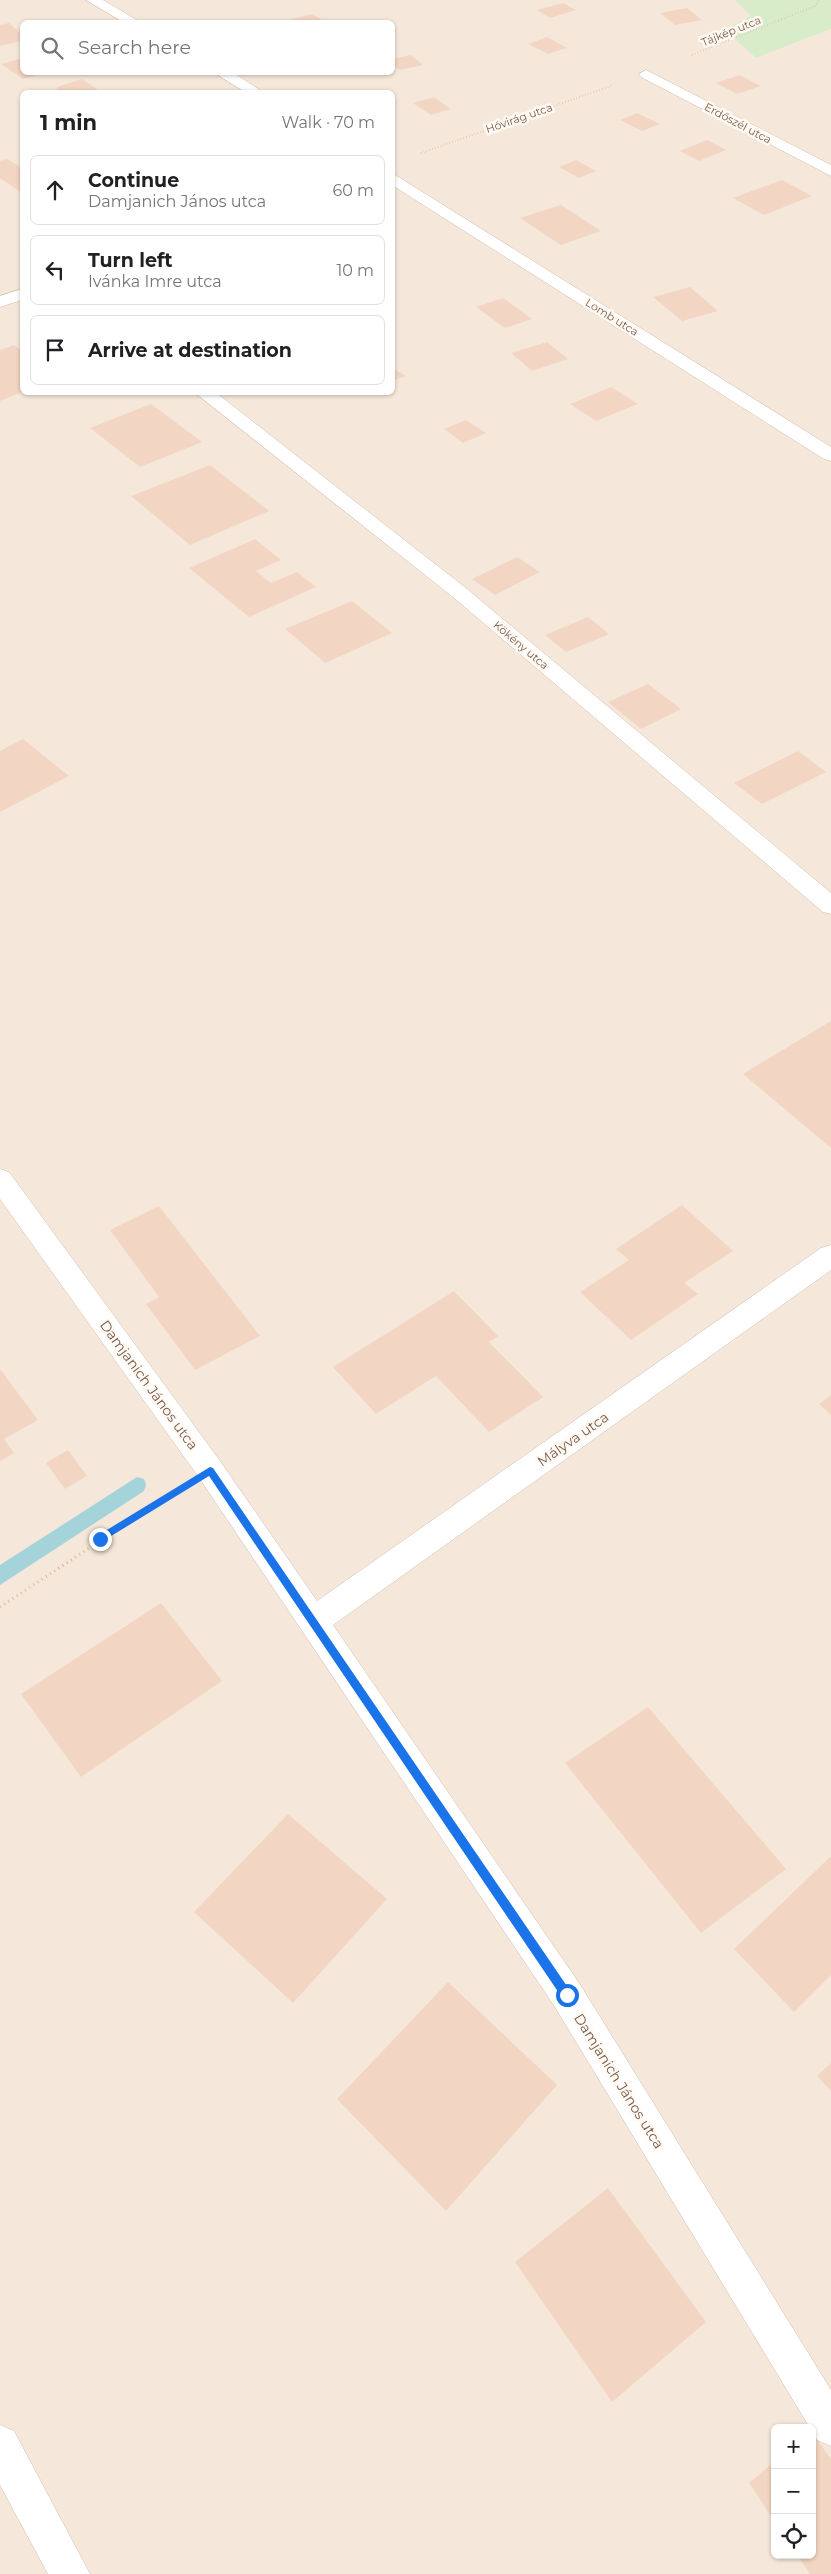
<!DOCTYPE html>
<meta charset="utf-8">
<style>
:root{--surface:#fff;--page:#f2f2f2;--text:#202124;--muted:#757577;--line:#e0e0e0}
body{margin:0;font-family:Montserrat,sans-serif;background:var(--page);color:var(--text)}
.controls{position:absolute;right:15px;bottom:15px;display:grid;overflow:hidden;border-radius:8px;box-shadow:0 1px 4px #0004}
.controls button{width:45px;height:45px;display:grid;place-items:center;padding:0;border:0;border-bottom:1px solid var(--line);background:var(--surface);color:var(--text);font:25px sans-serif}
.stop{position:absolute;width:15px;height:15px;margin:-11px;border:4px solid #1a73e8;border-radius:50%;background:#fff}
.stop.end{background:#1a73e8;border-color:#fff;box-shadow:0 1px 5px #0008}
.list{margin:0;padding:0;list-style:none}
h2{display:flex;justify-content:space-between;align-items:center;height:65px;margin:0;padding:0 20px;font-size:21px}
h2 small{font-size:16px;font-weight:400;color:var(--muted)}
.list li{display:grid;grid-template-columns:32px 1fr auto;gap:15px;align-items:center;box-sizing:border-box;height:70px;margin:0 10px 10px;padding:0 10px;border:1px solid var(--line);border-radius:8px}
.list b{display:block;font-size:19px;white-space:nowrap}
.list p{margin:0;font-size:16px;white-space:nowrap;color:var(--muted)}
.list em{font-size:16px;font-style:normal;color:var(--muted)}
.icon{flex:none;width:28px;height:28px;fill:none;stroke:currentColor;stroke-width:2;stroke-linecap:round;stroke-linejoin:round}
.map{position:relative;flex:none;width:831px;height:2574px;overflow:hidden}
.search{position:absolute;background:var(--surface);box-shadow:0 1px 4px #0004;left:20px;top:20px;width:375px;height:55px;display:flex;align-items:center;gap:12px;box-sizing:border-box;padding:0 18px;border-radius:8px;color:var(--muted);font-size:19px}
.panel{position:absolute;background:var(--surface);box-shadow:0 1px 4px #0004;left:20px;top:90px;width:375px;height:305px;border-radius:8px}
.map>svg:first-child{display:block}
.residential{fill:#f5e8da;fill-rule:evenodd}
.green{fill:#d8ecc9}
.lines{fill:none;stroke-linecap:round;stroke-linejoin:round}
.stream{fill:#a5d3da;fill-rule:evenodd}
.building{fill:#f3d5c3}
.street-casing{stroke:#d1beb0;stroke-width:1}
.path-far1{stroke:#d9b8a5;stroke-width:2;stroke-dasharray:0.5 2.5;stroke-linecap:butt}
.path{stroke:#d9b8a5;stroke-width:3;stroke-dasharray:1 4;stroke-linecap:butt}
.street{fill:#fff;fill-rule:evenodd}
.route{fill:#1a73e8}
.labels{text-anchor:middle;stroke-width:5;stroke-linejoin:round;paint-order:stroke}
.far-street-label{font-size:11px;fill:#7a5c4d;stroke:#fffaf3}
.street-label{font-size:14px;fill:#7a5c4d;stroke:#fffaf3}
</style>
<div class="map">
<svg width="831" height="2574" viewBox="0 0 831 2574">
<rect width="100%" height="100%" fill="#fdf6ec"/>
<path class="residential" d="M0 0H735L751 16 723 29 756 58 831 29V2574H0ZM22 22H392V72H22ZM22 92H392V392H22ZM775 2428H812V2555H775Z"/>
<path class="green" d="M735 0H831V29L756 58 723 29 751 16Z"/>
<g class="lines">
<path class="stream" d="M137 1477 144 1479 146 1485 144 1491 0 1585V1565Z"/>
</g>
<path class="building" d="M563 3 576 10 550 18 537 10Z
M687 8 702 20 675 25 660 13Z
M312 14 326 22H293L289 20Z
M9 23 22 35V41L0 46V25Z
M547 37 567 48 548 54 528 44Z
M411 55 423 65 400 70 392 64V59Z
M22 58V72L43 73 23 79 1 64Z
M740 75 761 86 737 94 716 83Z
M82 79 101 92H56L57 87Z
M434 97 451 109 431 115 413 103Z
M637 113 660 124 642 131 620 120Z
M707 140 726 150 699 161 680 151Z
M7 159 22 168V193L0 178V161Z
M576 160 596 171 579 178 559 167Z
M782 180 812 196 764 215 733 198Z
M561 205 601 231 561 245 520 218Z
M690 287 718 311 682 321 653 297Z
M503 298 532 319 505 328 476 307Z
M547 342 568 359 532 371 511 353Z
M14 345 22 351V392L0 401V350Z
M392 368 406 376 392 381Z
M611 387 638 404 596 421 570 404Z
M151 404 202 442 140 467 90 428Z
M466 420 486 433 463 443 444 429Z
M210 465 269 511 190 545 131 496Z
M255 539 281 560 256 571 271 583 297 572 316 587 249 617 189 568Z
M517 557 540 572 495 595 472 579Z
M352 601 392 633 325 663 285 629Z
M588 617 609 634 566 652 545 635Z
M648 684 681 709 641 729 608 702Z
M23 739 69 776 0 812V751Z
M798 751 826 772 762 804 734 783Z
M831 1021V1148L743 1074Z
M682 1205 733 1251 684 1283 698 1294 631 1340 580 1292 629 1260 616 1249Z
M159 1206 260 1336 195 1370 146 1304 159 1297 110 1230Z
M454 1291 498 1336 489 1342 543 1397 489 1432 436 1376 376 1414 333 1367Z
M0 1369 38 1420 4 1439 14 1453 0 1461Z
M831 1395V1415L819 1404Z
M68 1450 87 1476 65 1489 46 1463Z
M161 1603 222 1681 81 1777 21 1694Z
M648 1707 786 1869 701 1933 565 1763Z
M288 1814 387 1899 293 2003 194 1912Z
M831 1856V1975L794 2012 734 1949Z
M448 1982 557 2085 446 2211 337 2099Z
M831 2063V2091L817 2076Z
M608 2188 706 2322 612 2402 515 2262Z
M812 2432 831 2459V2574H810L797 2555H812Z
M775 2461V2522L749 2483Z"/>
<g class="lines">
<defs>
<path id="street" d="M86 0H103L140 22H123Z
M646 70 831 165V176L641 77 639 74Z
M213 72H232L263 92H245Z
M392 173 831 447V461L824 459 392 185Z
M22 289V300L0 307V296Z
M194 392H215L467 589 831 893V914L823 912 453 597Z
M0 1169 9 1172 220 1461 317 1601 821 1248 831 1245V1270L333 1625 579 1983 831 2390V2446L817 2440 812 2428H810L555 2007 200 1479 0 1199Z
M0 2425 14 2431 90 2574H48L0 2485Z"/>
</defs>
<use href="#street" class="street-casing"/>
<path class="path-far1" d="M692 55 815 6 819 0
M421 153 611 86"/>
<path class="path" d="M0 1607 171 1494"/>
<use href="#street" class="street"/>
</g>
<path class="route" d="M210 1467 213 1468 571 1992V1999H563L209 1476 103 1541H97V1536Z"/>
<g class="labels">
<g class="far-street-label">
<text transform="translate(731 31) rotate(-22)" y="4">Tájkép utca</text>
<text transform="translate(519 118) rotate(-19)" y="4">Hóvirág utca</text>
<text transform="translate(738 123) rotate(28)" y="4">Erdőszél utca</text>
<text transform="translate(612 317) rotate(32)" y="4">Lomb utca</text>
<text transform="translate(521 645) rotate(40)" y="4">Kökény utca</text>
</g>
<g class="street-label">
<text transform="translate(149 1385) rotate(54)" y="5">Damjanich János utca</text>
<text transform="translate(573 1439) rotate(-35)" y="5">Mályva utca</text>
<text transform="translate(619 2081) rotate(58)" y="5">Damjanich János utca</text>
</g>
</g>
</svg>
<div class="controls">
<button>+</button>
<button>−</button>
<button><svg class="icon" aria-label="locate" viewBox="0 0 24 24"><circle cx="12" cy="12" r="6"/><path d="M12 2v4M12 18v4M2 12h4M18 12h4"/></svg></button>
</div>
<div class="stop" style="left:567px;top:1995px"></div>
<div class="stop end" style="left:100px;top:1539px"></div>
<div class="search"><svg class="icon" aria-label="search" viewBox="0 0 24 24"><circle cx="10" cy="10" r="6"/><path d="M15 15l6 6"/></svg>Search here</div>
<section class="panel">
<h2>1 min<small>Walk · 70 m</small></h2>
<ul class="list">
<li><svg class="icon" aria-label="ahead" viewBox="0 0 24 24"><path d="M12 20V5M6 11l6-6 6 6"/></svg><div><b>Continue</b><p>Damjanich János utca</p></div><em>60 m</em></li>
<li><svg class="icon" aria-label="left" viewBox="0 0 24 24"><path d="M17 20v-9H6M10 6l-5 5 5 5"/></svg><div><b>Turn left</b><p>Ivánka Imre utca</p></div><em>10 m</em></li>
<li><svg class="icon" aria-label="arrive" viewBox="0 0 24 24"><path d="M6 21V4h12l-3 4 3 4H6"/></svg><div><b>Arrive at destination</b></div></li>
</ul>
</section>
</div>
